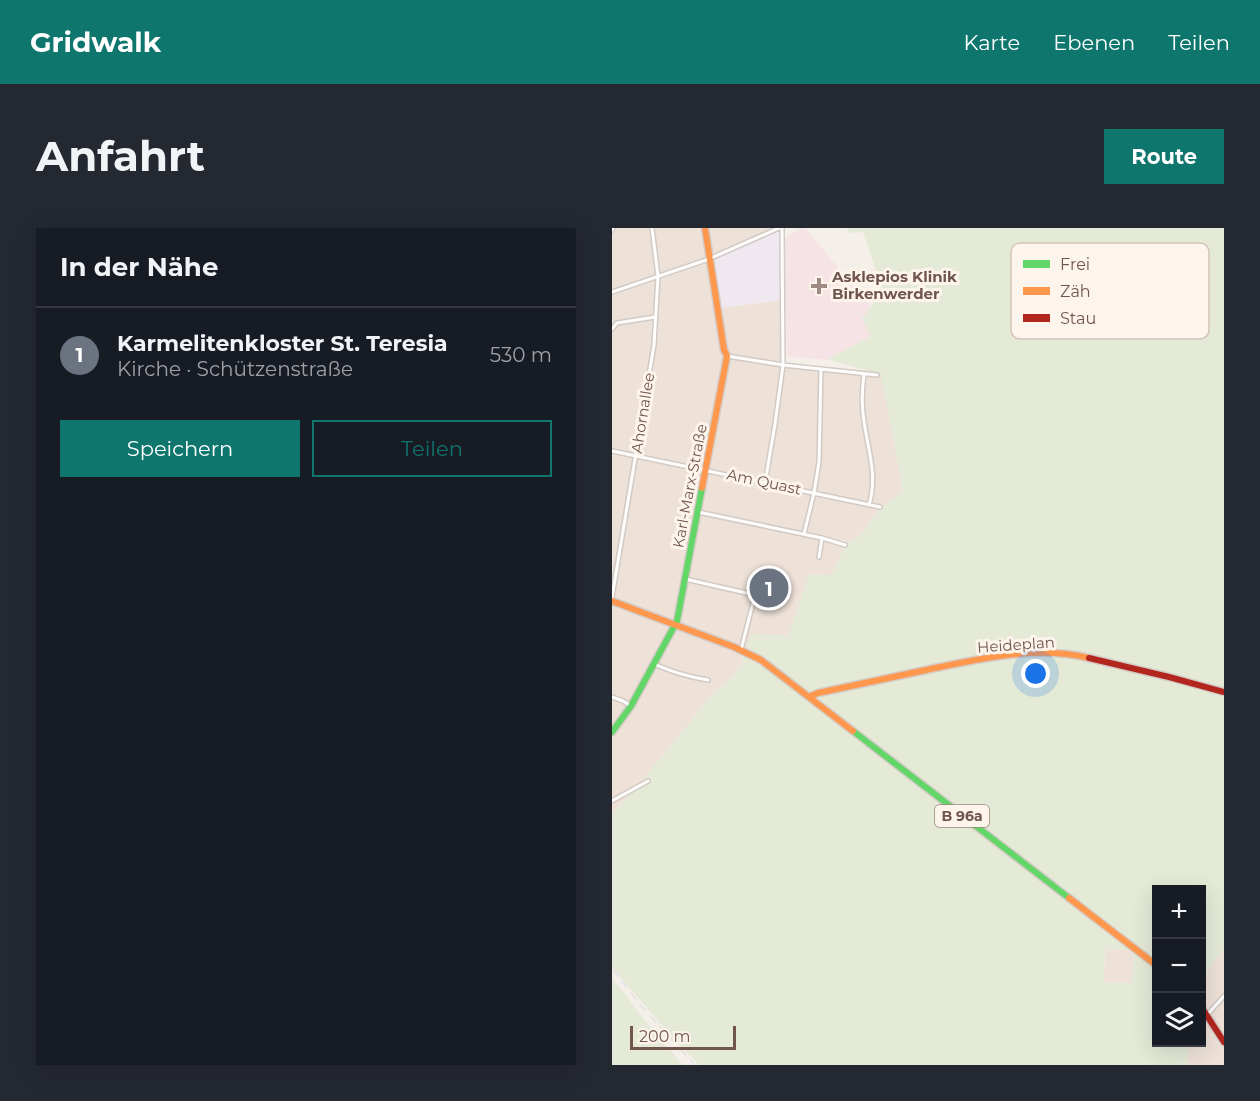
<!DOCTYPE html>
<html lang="de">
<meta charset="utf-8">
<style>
:root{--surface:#171b24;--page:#242831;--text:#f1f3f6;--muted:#9ea1a6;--line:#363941;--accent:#0f766e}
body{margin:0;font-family:Montserrat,sans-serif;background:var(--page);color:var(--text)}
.controls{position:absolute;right:18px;bottom:18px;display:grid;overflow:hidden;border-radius:0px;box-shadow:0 6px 24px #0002}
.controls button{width:54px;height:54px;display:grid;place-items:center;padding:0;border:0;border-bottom:2px solid var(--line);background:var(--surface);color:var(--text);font:30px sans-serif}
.scale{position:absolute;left:18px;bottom:15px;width:106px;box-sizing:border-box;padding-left:6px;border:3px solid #70554d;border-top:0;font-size:16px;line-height:21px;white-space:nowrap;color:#70554d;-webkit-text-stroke:4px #fdf4eb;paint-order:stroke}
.you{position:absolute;left:424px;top:446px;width:21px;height:21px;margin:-15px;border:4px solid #fff;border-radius:50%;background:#1a73e8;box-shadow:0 0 0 9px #1a73e833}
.badge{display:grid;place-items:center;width:39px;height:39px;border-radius:50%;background:var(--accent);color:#fff;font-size:20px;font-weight:700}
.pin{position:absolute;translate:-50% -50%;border:3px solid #fff;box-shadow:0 2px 6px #0006}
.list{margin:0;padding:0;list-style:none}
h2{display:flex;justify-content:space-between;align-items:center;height:78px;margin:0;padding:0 24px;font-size:26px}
h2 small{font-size:20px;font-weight:400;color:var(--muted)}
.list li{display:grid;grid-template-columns:39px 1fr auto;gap:18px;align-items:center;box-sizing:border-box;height:96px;padding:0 24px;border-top:2px solid var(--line)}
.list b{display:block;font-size:22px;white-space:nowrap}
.list p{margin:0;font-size:20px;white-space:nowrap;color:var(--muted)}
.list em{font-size:20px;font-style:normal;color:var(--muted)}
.actions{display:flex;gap:12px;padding:18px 24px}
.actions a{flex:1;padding:14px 0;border:2px solid var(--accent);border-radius:0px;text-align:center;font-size:21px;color:var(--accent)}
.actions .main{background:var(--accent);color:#fff}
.icon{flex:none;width:33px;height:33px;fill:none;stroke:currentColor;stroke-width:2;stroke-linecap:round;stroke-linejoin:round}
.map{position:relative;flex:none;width:612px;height:837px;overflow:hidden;border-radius:0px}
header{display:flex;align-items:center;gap:36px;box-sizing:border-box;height:84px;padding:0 30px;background:var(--accent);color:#fff}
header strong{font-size:28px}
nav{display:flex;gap:33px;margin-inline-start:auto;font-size:21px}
.intro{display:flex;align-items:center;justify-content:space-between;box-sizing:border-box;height:144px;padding:0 36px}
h1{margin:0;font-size:42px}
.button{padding:15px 27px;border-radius:0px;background:var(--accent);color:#fff;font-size:21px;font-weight:700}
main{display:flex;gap:36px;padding:0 36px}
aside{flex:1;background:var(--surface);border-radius:0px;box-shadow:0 6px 24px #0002}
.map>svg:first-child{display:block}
.residential{fill:#ede1d8}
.education{fill:#f0e8f1}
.medical{fill:#f6e3e5}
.green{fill:#e4ead6;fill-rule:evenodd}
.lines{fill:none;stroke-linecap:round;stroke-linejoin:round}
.street-casing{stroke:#d2cac5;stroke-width:6}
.fast-casing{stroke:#d4cbc6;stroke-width:9}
.slow-casing{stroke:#d4cbc6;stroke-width:9}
.jam-casing{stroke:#d4cbc6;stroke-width:9}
.street{stroke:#fefdfc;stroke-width:3}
.fast{stroke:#63d668;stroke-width:6}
.slow{stroke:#ff974d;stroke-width:6}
.jam{stroke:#b3261e;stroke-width:6}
.rail{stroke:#e4e1e4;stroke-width:1.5;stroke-dasharray:9 6;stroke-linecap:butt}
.poi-dot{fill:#9f8b84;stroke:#fdf4eb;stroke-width:2}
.labels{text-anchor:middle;stroke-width:6;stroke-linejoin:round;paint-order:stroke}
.shield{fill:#fdf4eb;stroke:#9a857c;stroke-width:1.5}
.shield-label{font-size:14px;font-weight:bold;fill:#70554d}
.poi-label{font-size:15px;font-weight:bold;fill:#70554d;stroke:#fdf4eb;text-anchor:start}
.street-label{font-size:15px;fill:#70554d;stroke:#fdf4eb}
.key{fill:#fdf4eb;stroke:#d3c4bc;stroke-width:1.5}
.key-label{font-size:16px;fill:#70554d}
</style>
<header>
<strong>Gridwalk</strong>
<nav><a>Karte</a><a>Ebenen</a><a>Teilen</a></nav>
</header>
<div class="intro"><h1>Anfahrt</h1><a class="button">Route</a></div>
<main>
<aside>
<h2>In der Nähe<small></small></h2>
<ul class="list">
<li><span class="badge" style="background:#6b7280">1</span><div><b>Karmelitenkloster St. Teresia</b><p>Kirche · Schützenstraße</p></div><em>530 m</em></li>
</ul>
<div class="actions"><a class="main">Speichern</a><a>Teilen</a></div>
</aside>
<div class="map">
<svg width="612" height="837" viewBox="0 0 612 837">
<rect width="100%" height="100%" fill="#f5efea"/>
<path class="residential" d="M0 0H169L167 2 101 33 108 80 169 72 171 137 270 148 291 264 267 281 250 305 233 317 220 347 197 346 177 407 132 425 129 437 121 448 100 467 35 547 0 585Z
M493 721 519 722 522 724 520 755 492 754Z
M612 722V837H575L578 815 590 814V752L605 729Z"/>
<path class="education" d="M167 2 169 72 107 80 101 33Z"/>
<path class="medical" d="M189 0H193L259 79 250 91 260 108 216 132 175 128 173 10Z"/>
<path class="green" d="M235 0H612V722L605 729 590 752V662H544V764L539 772 544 776V814L578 815 575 837H87L60 809 8 749 0 739V585L35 547 100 467 121 448 129 437 139 406 177 407 197 346 220 347 233 317 250 305 267 281 291 264 269 147 216 131 259 108 250 91C255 84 263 75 266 66 270 50 256 21 251 4L236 5ZM493 721 519 722 522 724 520 755 492 754Z
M0 750 42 804 71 837H0Z"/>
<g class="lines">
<defs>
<path id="street" d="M0 2 1 0
M0 64 97 31 167 0
M0 101 5 95 43 89
M115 128 171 137 265 147
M252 146C250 162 249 177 252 193 256 222 266 248 257 277
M0 223 268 279
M153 255 163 196 171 137 170 0
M86 284 210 310 233 317
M192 306 202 265 207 234 209 141
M207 329 210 310
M73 351 143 367 129 422
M0 369 42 117 46 48 40 0
M42 436C60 444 77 449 96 452
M0 469 11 473 19 478
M0 573 36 553
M595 787 612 768"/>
<path id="fast" d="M241 503 457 670
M0 504 19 478 65 393 90 260"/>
<path id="slow" d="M90 260 115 128 112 122 93 0
M0 373 122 419 149 432 241 503
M197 469 206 465C242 457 278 450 314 442 367 431 423 417 477 430
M457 670 544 737"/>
<path id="jam" d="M477 430 557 449 612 464
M590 780 612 814"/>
</defs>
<use href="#street" class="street-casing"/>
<use href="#fast" class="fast-casing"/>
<use href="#slow" class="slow-casing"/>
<use href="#jam" class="jam-casing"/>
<use href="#street" class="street"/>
<use href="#fast" class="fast"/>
<use href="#slow" class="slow"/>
<use href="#jam" class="jam"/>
<path class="rail" d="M0 741 32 781 83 837"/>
</g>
<path class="poi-dot" d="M204 49h6v6h6v6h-6v6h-6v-6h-6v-6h6z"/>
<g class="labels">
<rect class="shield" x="323" y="577" width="54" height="22" rx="4.5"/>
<g class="shield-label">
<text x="350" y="593">B 96a</text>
</g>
<g class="poi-label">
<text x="220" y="54">Asklepios Klinik<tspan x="220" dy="17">Birkenwerder</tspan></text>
</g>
<g class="street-label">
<text transform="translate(31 185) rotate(-81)" y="5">Ahornallee</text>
<text transform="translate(152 254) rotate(12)" y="5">Am Quast</text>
<text transform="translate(78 258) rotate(-79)" y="5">Karl-Marx-Straße</text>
<text transform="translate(404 417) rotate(-4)" y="5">Heideplan</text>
</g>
</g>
<rect x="399" y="15" width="198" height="96" rx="9" class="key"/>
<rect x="411" y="32" width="27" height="8" fill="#63d668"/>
<rect x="411" y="59" width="27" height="8" fill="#ff974d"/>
<rect x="411" y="86" width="27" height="8" fill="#b3261e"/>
<g class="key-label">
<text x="448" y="42">Frei</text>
<text x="448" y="69">Zäh</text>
<text x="448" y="96">Stau</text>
</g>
</svg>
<div class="controls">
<button>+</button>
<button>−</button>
<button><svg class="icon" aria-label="layers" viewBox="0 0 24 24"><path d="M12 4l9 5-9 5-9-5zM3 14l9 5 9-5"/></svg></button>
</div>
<div class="scale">200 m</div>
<div class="you"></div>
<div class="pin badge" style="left:157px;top:360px;background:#6b7280">1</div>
</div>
</main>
